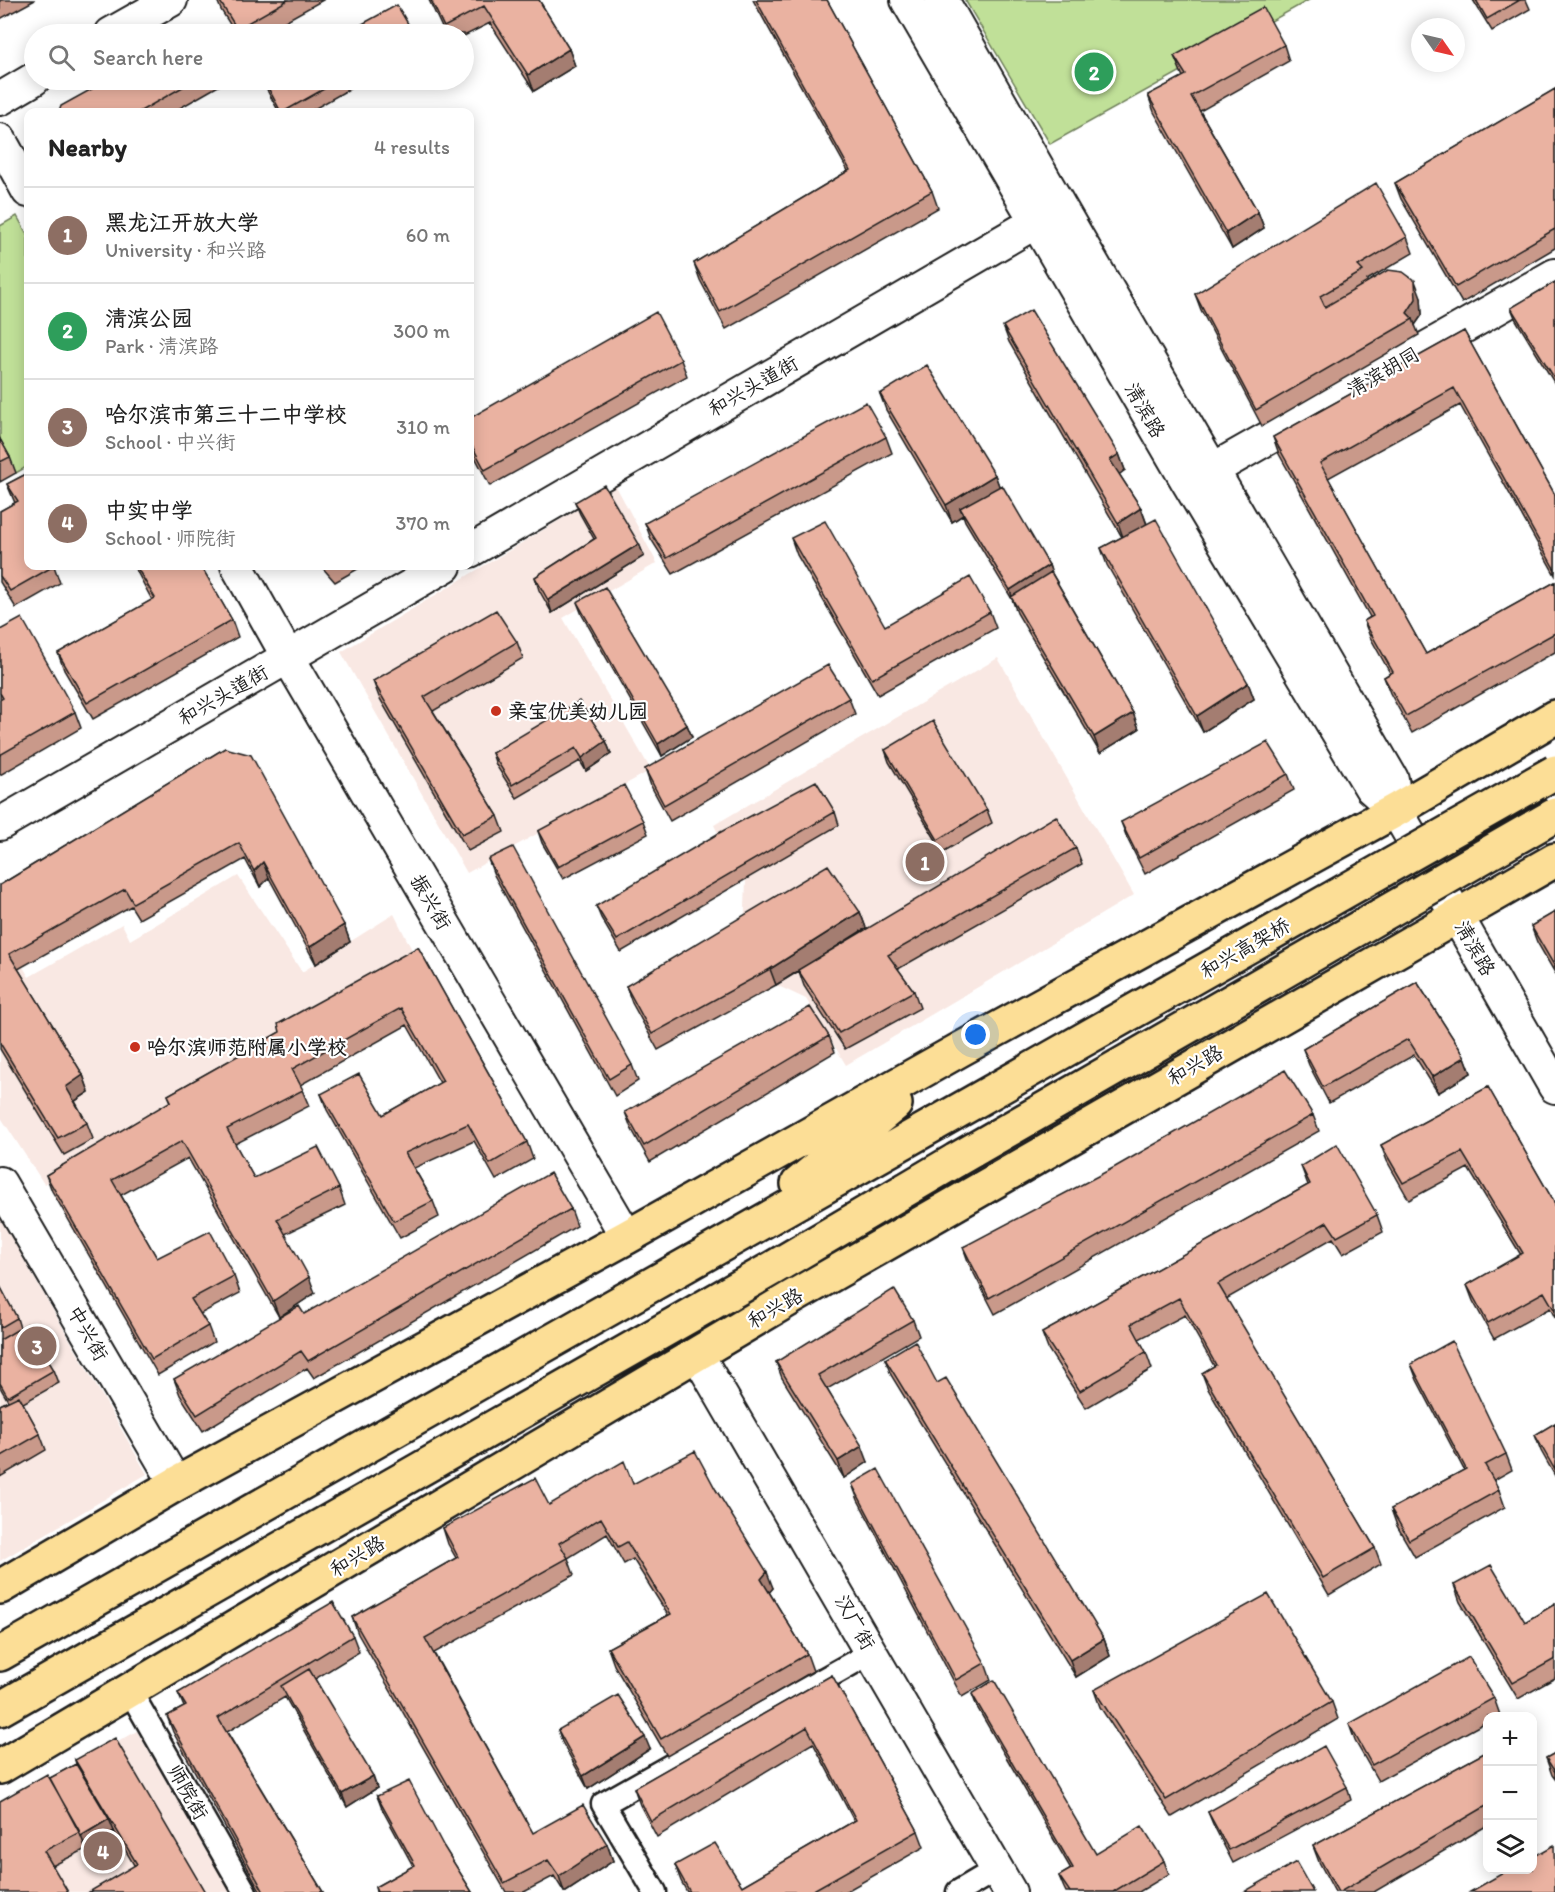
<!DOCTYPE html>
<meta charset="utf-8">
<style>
:root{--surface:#fff;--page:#f2f2f2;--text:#222;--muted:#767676;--line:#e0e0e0;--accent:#2563eb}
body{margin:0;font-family:Itim,"LXGW WenKai TC",sans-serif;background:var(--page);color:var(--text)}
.controls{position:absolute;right:18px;bottom:18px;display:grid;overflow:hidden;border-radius:12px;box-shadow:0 3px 15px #0003}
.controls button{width:54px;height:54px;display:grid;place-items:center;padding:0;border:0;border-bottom:2px solid var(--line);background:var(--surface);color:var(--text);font:30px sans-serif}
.compass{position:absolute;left:1411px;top:18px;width:54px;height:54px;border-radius:50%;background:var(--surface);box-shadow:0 3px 15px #0003;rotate:124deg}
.you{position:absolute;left:976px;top:1035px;width:21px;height:21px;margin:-15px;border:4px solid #fff;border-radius:50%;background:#1a73e8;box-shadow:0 0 0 9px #1a73e833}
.badge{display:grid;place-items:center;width:39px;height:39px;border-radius:50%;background:var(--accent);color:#fff;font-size:20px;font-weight:700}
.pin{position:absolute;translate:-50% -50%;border:3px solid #fff;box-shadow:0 2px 6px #0006}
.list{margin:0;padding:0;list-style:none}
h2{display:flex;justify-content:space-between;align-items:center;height:78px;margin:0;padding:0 24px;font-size:26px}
h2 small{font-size:20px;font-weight:400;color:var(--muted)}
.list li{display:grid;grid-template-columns:39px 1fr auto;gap:18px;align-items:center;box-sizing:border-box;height:96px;padding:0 24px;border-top:2px solid var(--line)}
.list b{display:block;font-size:22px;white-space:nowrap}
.list p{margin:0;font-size:20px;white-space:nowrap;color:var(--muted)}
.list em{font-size:20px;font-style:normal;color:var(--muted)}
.icon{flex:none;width:33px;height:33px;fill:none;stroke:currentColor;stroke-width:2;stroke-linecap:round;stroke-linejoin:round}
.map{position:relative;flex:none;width:1555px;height:1892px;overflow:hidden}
.search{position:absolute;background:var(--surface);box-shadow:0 3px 15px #0003;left:24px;top:24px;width:450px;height:66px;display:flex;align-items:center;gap:15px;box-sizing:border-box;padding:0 21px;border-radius:33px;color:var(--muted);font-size:22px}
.panel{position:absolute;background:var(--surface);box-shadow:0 3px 15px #0003;left:24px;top:108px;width:450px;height:462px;border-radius:12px}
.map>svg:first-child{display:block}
.built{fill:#f9e8e3}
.green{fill:#c0e098;stroke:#6e7e5a;stroke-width:1.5}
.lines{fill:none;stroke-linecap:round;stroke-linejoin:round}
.street-casing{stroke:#1c1c1c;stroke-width:27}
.secondary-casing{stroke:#1c1c1c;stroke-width:36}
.highway-casing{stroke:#1c1c1c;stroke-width:38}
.street{stroke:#fff;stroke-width:22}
.secondary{stroke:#fff;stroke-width:32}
.highway{stroke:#fcde96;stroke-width:33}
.highway-bridge-casing{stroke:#1c1c1c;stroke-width:38;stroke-linecap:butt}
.highway-bridge{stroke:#fcde96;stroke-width:33}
.wall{fill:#c9998a;stroke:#1c1c1c;stroke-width:1.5}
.shaded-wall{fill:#a47d71;stroke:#1c1c1c;stroke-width:1.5}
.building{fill:#eab2a1;stroke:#1c1c1c;stroke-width:1.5}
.poi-dot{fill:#c8321e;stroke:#fff;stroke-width:2}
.labels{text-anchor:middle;stroke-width:4.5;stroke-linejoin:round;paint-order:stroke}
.street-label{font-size:20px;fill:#1c1c1c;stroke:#fff}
.poi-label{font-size:20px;font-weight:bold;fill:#1c1c1c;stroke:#fff;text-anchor:start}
</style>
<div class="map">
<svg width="1555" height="1892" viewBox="0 0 1555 1892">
<rect width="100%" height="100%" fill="#fff"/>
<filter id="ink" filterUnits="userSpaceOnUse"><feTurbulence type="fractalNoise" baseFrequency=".0167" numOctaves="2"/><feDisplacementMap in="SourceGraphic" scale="12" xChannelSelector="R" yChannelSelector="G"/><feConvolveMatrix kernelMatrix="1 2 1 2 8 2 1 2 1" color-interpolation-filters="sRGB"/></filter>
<g filter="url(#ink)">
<path class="built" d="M616 486 657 563 563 618 651 770 467 873 341 652Z
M998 658 1134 895 846 1065 806 999 776 985 744 936 746 879 724 845 714 825Z
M238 876 302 972 394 914 416 958 44 1184 0 1116V928L29 977 122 924 130 940Z
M0 1218 147 1474 0 1561Z
M137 1731 230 1892H0V1810Z"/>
<path class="green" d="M965 0H1309L1050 144Z
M17 216 28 236V466L16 473 0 444V226Z"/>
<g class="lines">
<defs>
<path id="street" d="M130 1691 245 1892
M655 1892 603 1804 872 1652
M958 1892 997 1869"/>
<path id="secondary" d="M907 0 1187 481 1371 788 1396 810
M942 0 1060 207 1392 779 1396 810 1555 1087
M111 34 171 0
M0 99 34 79
M0 140 28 191
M1212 470 1555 275
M470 551 1036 222
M237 566 288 657 627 1237
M0 824 445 566
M0 1183 176 1484
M697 1354 1010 1892"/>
<path id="highway" d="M798 1184 895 1104
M0 1587 176 1484 627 1237 961 1049 1396 810 1555 717
M0 1654 935 1124
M0 1709 773 1268 956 1160
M0 1767 791 1298 1555 860"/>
</defs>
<use href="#street" class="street-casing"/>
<use href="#secondary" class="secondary-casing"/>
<use href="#highway" class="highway-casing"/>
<use href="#street" class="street"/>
<use href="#secondary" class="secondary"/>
<use href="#highway" class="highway"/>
<defs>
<path id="highway-bridge" d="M935 1124 1555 772
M956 1160 1555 815"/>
</defs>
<use href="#highway-bridge" class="highway-bridge-casing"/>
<use href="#highway-bridge" class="highway-bridge"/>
</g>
<path class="wall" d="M0 0H35L0 19Z
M217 0H323L262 34H236L221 10Z
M429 0H539L569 49 575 66 534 91 490 23 464 36V34H445Z
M753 0H827L932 191 938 208 726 329 700 280 694 263 848 171Z
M1473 0H1526L1530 9 1492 31Z
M1284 45 1289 61 1200 111 1258 212 1264 228 1232 249 1154 112 1148 95 1183 77 1174 56Z
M108 80H226L227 81 173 112H59Z
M264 80H365L309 112H279L268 92Z
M1555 89V248L1462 303 1401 199 1395 183Z
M1407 237 1413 253 1367 280V283L1421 297 1422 315 1415 325 1419 335 1262 426 1201 310 1195 294Z
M1555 282V384L1516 320 1511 308Z
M1003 326 1119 454 1125 470 1119 474 1141 508 1147 524 1248 683 1254 699 1203 732 1107 565 1101 548 1122 537 1009 342Z
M1464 331 1555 495V575L1460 405 1328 478 1426 654 1555 582V652L1412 733 1390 693 1384 677 1390 673 1370 637 1364 621 1370 617 1279 454 1273 437Z
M681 360 687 376 490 486 470 447V418Z
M880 394 995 475 999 486 1049 565 1051 572 1133 713 1139 729 1100 753 1017 613 1012 599 965 521 963 515 952 522 886 410Z
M886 437 892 453 673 574 651 539 645 523Z
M0 439 10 457 16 473 0 482Z
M28 473V566H54L60 583 16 608 0 582V511L15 503 7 484Z
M575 502 639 544 644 556 552 613 539 590 535 577 594 539 580 514Z
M791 538 885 626 990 612 996 628 878 695 797 555Z
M134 566H201L232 620 238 637 93 719 64 670 58 653 152 600Z
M321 566H363L335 582Z
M577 602 687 725 692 737 662 756 582 615Z
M0 630 75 712 81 728 0 775Z
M517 642 523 658 433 711 498 816 504 832 468 851 379 697 373 681Z
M849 698 855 714 670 821 651 786 645 769Z
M606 741 611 754 586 771 580 761 517 798 496 765 492 753Z
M225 748 344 925 350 942 316 964 269 878 260 887 245 859 139 919 131 906 18 969 83 1075 89 1092 75 1101 87 1123 93 1139 64 1155 0 1049V885Z
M885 750 987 810 992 823 943 852 889 762Z
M1288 774 1294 790 1145 874 1127 838 1121 822Z
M835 812 839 825 621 952 601 918 596 906Z
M643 821 648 834 563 879 542 843 538 831Z
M1076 848 1082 864 898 969 914 991 920 1008 845 1049 804 986 799 971 776 985 658 1050 632 1003 626 986 860 912 866 928 839 946Z
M488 859 632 1065 638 1081 615 1096 494 875Z
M1555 912V973L1537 942 1531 926Z
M418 947 527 1142 533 1159 496 1180 474 1141 414 1168 433 1201 439 1217 400 1238 327 1110 321 1094 383 1115 440 1083 407 1025 300 1085 309 1106 235 1144 254 1178 339 1188 345 1205 285 1234 315 1293 279 1317 188 1158 121 1195 157 1258 234 1276 240 1293 200 1314 208 1326 214 1342 158 1375 52 1191 46 1175 171 1102 168 1095 280 1032Z
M1417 982 1465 1057 1471 1073 1438 1093 1414 1055 1329 1103 1309 1065 1303 1049Z
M829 1036 835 1052 650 1162 631 1128 625 1112Z
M1488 1087 1555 1204V1318L1550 1308 1494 1339 1473 1301 1467 1285 1521 1255 1468 1168 1409 1200 1387 1161 1381 1145Z
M1313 1115 1319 1131 995 1314 969 1264 963 1247Z
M1301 1166 1377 1215 1383 1232 1343 1254 1333 1238 1226 1299 1375 1548 1381 1564 1329 1595 1208 1389 1202 1373 1214 1366 1185 1315 1139 1339 1146 1352 1152 1369 1086 1408 1048 1349 1042 1333 1308 1185Z
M571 1209 577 1226 314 1378 307 1368 203 1431 180 1395 174 1379 304 1314Z
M0 1286 17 1318 20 1328 54 1370 59 1383 23 1403 40 1434 46 1450 0 1477V1405L8 1401 0 1387Z
M913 1320 919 1336 827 1389 868 1462 844 1478 782 1378 776 1362Z
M885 1359 937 1383 1104 1639 1110 1656 1076 1677 891 1375Z
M1411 1364 1506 1454 1512 1470 1494 1480 1499 1490 1505 1507 1415 1557 1397 1526 1391 1509 1464 1470 1417 1380Z
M1555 1423V1476L1541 1451 1535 1435Z
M633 1484 716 1490 773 1588 769 1592 807 1654 813 1671 667 1756 614 1665 608 1648 668 1615 633 1559 624 1564 607 1534 568 1558 574 1575 434 1653 533 1833 607 1844 613 1861 566 1892H564L554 1876 524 1892H506L358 1634 352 1617 456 1558 448 1544 443 1528 549 1505Z
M852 1484 985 1663 991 1680 962 1697 858 1500Z
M1454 1585 1525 1622 1555 1604V1678L1518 1699 1460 1602Z
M353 1636 359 1652 315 1679 377 1788 347 1807 285 1697 227 1732 323 1892H261L173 1732 167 1716 184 1707 178 1693Z
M832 1675 918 1831 924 1847 845 1892H687L681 1881 675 1865 742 1886 854 1821 813 1743 657 1837 640 1805 634 1788Z
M1094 1690 1332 1702 1338 1719 1172 1817 1100 1707Z
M972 1694 1096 1854 1164 1861 1169 1874 1139 1892H1066L1064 1888 1059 1876 1071 1869 977 1707Z
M1494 1698 1500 1715 1496 1716H1488V1721L1378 1781 1355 1741 1349 1724Z
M558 1730 650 1749 588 1789 562 1742Z
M1488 1751V1825L1374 1892H1335L1319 1862 1313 1846Z
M1555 1753V1779L1552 1775 1546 1758Z
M75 1760 205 1892 134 1865 114 1831 86 1849 0 1892 50 1778 76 1764Z
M1347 1787 1351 1800 1233 1863 1213 1824 1208 1812Z
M377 1796 444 1847 472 1892H376L375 1887 413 1866 382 1809Z"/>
<path class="shaded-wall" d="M569 49 575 66 534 91 528 75Z
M1258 212 1264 228 1232 249 1226 233Z
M1415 281 1421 297 1422 315 1415 325 1413 319 1407 313Z
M1119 454 1125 470 1116 477 1110 460Z
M995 475 1001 491 960 508 963 515 952 522 946 505Z
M1141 508 1147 525 1124 540 1118 523Z
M639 544 644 556 552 613 548 600Z
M1049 565 1053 577 1014 603 1010 590Z
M1248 683 1254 699 1203 732 1197 716Z
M1133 713 1139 729 1100 753 1094 737Z
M687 725 692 737 662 756 658 744Z
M606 741 611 754 586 771 582 758Z
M263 862 269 878 260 887 254 871Z
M860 912 866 928 776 985 770 969Z
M344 925 350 942 316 964 310 947Z
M1465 1057 1471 1073 1438 1093 1432 1077Z
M83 1075 89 1092 72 1103 66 1087Z
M309 1277 315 1293 279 1317 273 1301Z
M862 1446 868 1462 844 1478 838 1461Z
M767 1572 773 1588 767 1595 761 1579Z
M1104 1639 1110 1656 1076 1677 1070 1660Z
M645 1737 650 1749 588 1789 583 1776Z
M373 1776 377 1788 347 1807 342 1794Z
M109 1819 114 1831 86 1849 81 1836Z
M607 1844 613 1861 566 1892H564L559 1876Z"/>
<path class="building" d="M219 0H288L237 29Z
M431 0H539L569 49 528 75 484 6 444 27Z
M756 0H827L932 191 720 312 694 263 850 170Z
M1476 0H1520L1487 19Z
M397 5 414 34H344Z
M1263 7 1284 45 1191 96 1258 212 1226 233 1148 95 1186 75 1174 56Z
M200 28 203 34H188Z
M108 80H195L139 112H59L61 106Z
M264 80H340L283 112H281Z
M1555 89V229L1456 287 1395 183Z
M1376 183 1407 237 1358 266 1363 271 1320 296 1325 307 1388 270 1403 272 1415 281 1416 299 1407 313 1413 319 1256 410 1195 294Z
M1555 282V379L1511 308Z
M1031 310 1119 454 1110 460 1141 508 1118 523 1003 326Z
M656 312 681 360 485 470 470 442V418Z
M1464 331 1555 495V570L1454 388 1320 463 1426 654 1555 582V633L1406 716 1384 677 1393 672 1364 621 1373 616 1273 437Z
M927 365 995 475 946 505 880 394Z
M866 402 886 437 667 558 645 523Z
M0 439 10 457 0 462Z
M28 473V518L27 519 28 523V566H54L10 591 0 576V511L18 501 7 484Z
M604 485 639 544 548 600 535 577 596 538 575 502Z
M1002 485 1049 565 1010 590 960 508Z
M1156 519 1248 683 1197 716 1101 548Z
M825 521 885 626 970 577 990 612 872 679 791 538Z
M136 566H201L232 620 87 703 58 653 155 598Z
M1051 572 1133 713 1094 737 1011 597Z
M605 587 687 725 658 744 577 602Z
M496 610 517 642 424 697 498 816 462 834 373 681Z
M22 618 75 712 0 755V700L3 698 0 693V630Z
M828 665 849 698 664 805 645 769Z
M579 701 606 741 582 758 576 748 512 785 492 753Z
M933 721 987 810 938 840 885 750Z
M1268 742 1288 774 1139 858 1121 822Z
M225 748 251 755 344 925 310 947 263 862 254 871 239 843 133 903 125 889 9 954 83 1075 66 1087 87 1123 58 1138 0 1043V885Z
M816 781 835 812 617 940 596 906 719 833Z
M624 785 643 821 558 867 538 831Z
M1056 816 1076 848 888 955 914 991 839 1033 798 970Z
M513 847 632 1065 609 1079 488 859Z
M828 865 860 912 770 969 652 1034 626 986Z
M1555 912V967L1531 926Z
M418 947 527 1142 490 1164 468 1124 405 1153 433 1201 394 1221 321 1094 359 1074 383 1115 443 1081 401 1008 292 1069 303 1090 227 1129 254 1178 318 1147 339 1188 277 1219 309 1277 273 1301 182 1141 112 1180 157 1258 210 1231 234 1276 191 1299 208 1326 152 1359 46 1175 171 1101 168 1095 280 1032 278 1024Z
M1417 982 1465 1057 1432 1077 1408 1039 1323 1087 1303 1049Z
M810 1007 829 1036 644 1146 625 1112Z
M1285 1070 1313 1115 989 1298 963 1247 1115 1167Z
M1488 1087 1555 1204V1311L1544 1292 1488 1323 1467 1285 1523 1253 1462 1152 1403 1183 1381 1145Z
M1337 1144 1377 1215 1337 1237 1327 1222 1218 1284 1375 1548 1323 1578 1202 1373 1216 1365 1179 1298 1131 1324 1146 1352 1080 1391 1042 1333 1310 1184 1301 1166Z
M550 1173 571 1209 308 1361 301 1351 197 1415 174 1379 299 1306 304 1314Z
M0 1286 17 1318 0 1328Z
M894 1289 913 1320 818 1375 862 1446 838 1461 776 1362Z
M27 1324 54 1370 8 1397 0 1383V1340Z
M915 1341 937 1383 946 1378 1104 1639 1070 1660 885 1359Z
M1452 1341 1506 1454 1485 1465 1499 1490 1409 1540 1391 1509 1466 1469 1411 1364Z
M19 1396 40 1434 0 1457V1405Z
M1555 1423V1470L1535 1435Z
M695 1451 716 1490 767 1572 761 1579 807 1654 661 1739 608 1648 671 1614 627 1542 618 1547 601 1518 559 1543 568 1558 425 1638 533 1833 583 1805 607 1844 559 1876 548 1860 504 1883 352 1617 458 1557 443 1528 535 1478 549 1505 624 1461 633 1484Z
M878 1469 985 1663 956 1680 852 1484Z
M1491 1565 1525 1622 1555 1604V1659L1512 1683 1454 1585Z
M1268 1594 1332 1702 1166 1800 1094 1690Z
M333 1602 353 1636 218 1718 323 1892H264L167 1716 186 1706 178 1693Z
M1469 1657 1494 1698 1372 1765 1349 1724Z
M309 1669 373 1776 342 1794 281 1686Z
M832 1675 918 1831 810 1892H690L675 1865 715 1843 742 1886 856 1820 807 1727 651 1821 634 1788Z
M994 1680 1096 1854 1142 1826 1164 1861 1113 1892H1070L1059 1876 1073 1868 972 1694Z
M618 1695 645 1737 583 1776 558 1730Z
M115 1738 205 1892H89L137 1864 75 1760Z
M1324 1746 1347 1787 1229 1850 1208 1812Z
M1488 1751V1805L1340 1892H1338L1313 1846Z
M1555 1753V1772L1546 1758Z
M76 1764 109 1819 81 1836 50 1778Z
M47 1774 80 1832 44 1851 68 1892H0V1801Z
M409 1781 444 1847 472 1892H377L375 1887 415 1865 377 1796Z
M1554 1845 1555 1892H1470L1510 1869H1533V1857Z
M1296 1862 1313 1892H1244Z"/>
</g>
<g class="poi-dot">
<circle cx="496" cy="711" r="6"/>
<circle cx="135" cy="1047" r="6"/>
</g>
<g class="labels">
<g class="street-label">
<text transform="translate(1383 372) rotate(-30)" y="7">清滨胡同</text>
<text transform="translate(753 386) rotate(-30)" y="7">和兴头道街</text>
<text transform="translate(1145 410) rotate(60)" y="7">清滨路</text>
<text transform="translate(223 695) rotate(-30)" y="7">和兴头道街</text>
<text transform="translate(431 902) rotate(60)" y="7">振兴街</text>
<text transform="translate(1245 948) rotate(-30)" y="7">和兴高架桥</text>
<text transform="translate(1475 948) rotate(60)" y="7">清滨路</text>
<text transform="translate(1195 1065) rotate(-30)" y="7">和兴路</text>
<text transform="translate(775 1308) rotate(-30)" y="7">和兴路</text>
<text transform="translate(88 1333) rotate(60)" y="7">中兴街</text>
<text transform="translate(357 1556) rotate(-31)" y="7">和兴路</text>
<text transform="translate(855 1622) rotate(60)" y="7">汉广街</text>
<text transform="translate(188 1792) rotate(60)" y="7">师院街</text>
</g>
<g class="poi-label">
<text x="508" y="718">亲宝优美幼儿园</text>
<text x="147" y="1054">哈尔滨师范附属小学校</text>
</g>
</g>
</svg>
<div class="controls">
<button>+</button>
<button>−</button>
<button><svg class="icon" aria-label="layers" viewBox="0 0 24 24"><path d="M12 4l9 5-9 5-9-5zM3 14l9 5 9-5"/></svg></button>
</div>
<svg class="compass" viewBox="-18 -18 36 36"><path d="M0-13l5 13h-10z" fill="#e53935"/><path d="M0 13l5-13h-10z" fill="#767676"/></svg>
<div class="you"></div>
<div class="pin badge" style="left:925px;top:862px;background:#8d6e63">1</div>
<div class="pin badge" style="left:1094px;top:72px;background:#2e9e5b">2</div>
<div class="pin badge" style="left:37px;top:1346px;background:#8d6e63">3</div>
<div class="pin badge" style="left:103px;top:1851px;background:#8d6e63">4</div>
<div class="search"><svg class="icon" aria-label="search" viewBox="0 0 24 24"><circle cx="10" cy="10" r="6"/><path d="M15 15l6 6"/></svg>Search here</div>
<section class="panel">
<h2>Nearby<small>4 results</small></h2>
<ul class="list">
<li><span class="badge" style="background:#8d6e63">1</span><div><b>黑龙江开放大学</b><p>University · 和兴路</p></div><em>60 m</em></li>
<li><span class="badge" style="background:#2e9e5b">2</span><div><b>清滨公园</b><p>Park · 清滨路</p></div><em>300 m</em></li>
<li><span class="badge" style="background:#8d6e63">3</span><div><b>哈尔滨市第三十二中学校</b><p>School · 中兴街</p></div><em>310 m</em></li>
<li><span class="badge" style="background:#8d6e63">4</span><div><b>中实中学</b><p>School · 师院街</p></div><em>370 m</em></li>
</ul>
</section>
</div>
